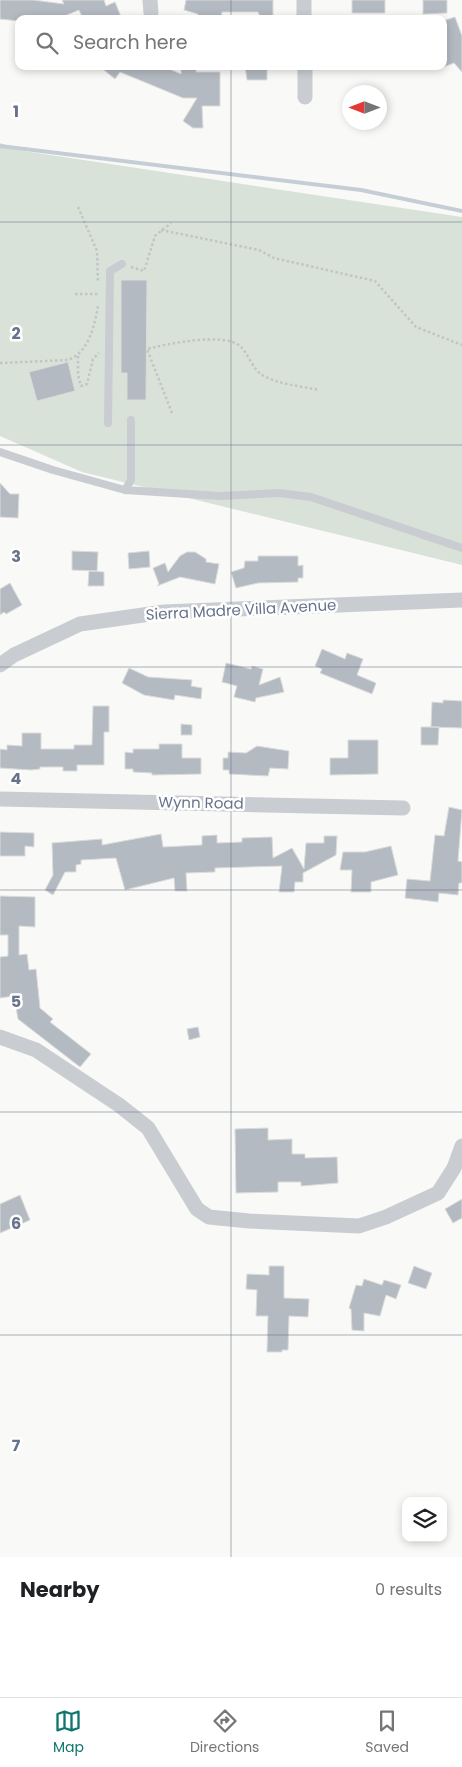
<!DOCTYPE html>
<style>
:root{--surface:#fff;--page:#f6f6f6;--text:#202124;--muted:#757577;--line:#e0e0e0;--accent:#0f766e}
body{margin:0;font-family:Poppins,sans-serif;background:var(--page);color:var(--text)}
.controls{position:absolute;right:15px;bottom:15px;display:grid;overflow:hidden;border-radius:10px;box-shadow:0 2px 8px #0003}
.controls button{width:45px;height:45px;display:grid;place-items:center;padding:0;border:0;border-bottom:1px solid var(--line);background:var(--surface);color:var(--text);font:25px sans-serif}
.compass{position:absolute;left:342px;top:85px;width:45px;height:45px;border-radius:50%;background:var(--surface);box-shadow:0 2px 8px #0003;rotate:270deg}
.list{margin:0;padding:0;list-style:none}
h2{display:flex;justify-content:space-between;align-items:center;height:65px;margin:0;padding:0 20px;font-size:21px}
h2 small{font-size:16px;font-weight:400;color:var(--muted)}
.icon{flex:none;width:28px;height:28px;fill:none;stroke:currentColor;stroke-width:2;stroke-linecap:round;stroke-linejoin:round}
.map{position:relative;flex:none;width:462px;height:1557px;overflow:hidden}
.search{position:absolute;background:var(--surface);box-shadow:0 2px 8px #0003;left:15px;right:15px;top:15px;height:55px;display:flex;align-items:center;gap:12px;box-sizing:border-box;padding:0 18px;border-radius:10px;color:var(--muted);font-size:19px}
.sheet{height:140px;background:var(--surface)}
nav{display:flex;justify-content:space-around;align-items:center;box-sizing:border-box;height:70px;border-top:1px solid var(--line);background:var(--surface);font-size:14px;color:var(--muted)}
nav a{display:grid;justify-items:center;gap:2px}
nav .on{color:var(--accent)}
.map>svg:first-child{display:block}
.green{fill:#d9e2d8}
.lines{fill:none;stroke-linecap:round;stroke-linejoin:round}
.stream{stroke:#c6ced5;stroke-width:4}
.building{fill:#b4bac2;stroke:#dbdcd9}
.path{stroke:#c2c4c7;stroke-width:2.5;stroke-dasharray:2.5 2.5;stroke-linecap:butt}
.lane{stroke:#c9ccd1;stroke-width:8}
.street{stroke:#c9ccd1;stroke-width:15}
.grid{fill:none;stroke:#66738b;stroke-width:1;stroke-opacity:0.55}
.labels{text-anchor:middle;stroke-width:5;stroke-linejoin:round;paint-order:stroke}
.street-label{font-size:15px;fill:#66738b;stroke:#fff}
.grid-label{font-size:16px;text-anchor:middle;font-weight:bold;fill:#66738b;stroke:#fff;stroke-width:5;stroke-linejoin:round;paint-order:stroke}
</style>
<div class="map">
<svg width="462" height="1557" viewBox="0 0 462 1557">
<rect width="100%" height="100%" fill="#f9faf7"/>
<path class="green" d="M0 143 24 151 462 217V565L82 472 0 436Z"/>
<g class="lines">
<path class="stream" d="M0 146 361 190 462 211"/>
</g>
<path class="building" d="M0 0H33L64 4 62 0H104L106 6 115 2 122 19H83L79 10 57 19H19V21L0 19Z
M186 0H273V19H261L258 12H222L221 19H196L198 14 184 10Z
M352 0H385V13H352Z
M423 0H447V13L423 14Z
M455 17 462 36V72L454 63 443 67V21Z
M99 66H162L181 74V66H196V72H220V106H202L203 128H193L183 121 197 98H183L120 72 115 79Z
M245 66H267V80H247Z
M121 280H147L146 400H127V373H121Z
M68 362 75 391 37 401 29 372Z
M0 483 10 494H19L18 518 0 517Z
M72 551 98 552 97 571 72 570Z
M149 551 150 567 129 569 128 553Z
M187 552H195L206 559V562L219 564 215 584 180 577 157 586 159 584 153 568 165 563 168 572 180 556Z
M258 556H298V566L303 565V578H298V582L258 583 236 588 231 572 244 568 245 561H258Z
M89 571 104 572V586H88Z
M10 583 22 605 6 614 4 612 0 615V589Z
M322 649 345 659 347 653 363 659 357 675 376 683 372 694 320 673 322 669 315 666Z
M226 663 251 669 252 666 263 669 259 685 280 677 284 692 256 698 255 702 234 697 237 686 222 682Z
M129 668 148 677 192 680 191 686 202 688 201 699 175 695 174 700 144 695 122 683Z
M443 700 462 701V728L431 727 432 702 443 703Z
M93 706H109V732H104V765H77V771H63V767H40V769L31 770 0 768V749L7 750V745L22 746V733H41V749H74V745H92Z
M181 724 192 725V735H181Z
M421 727H439L438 745H421Z
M348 740H378V774L330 775V758H348Z
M159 744H182V758H201V774L152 775V773L133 772V769H125V752L133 753V749H159Z
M257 746 289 751 288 769 270 768 268 776 229 774V770H223V758H228V752L246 753Z
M449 807 462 810 458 861 462 862V883H459L458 895 439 893 438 902 405 898 407 879 430 881 435 835 444 836Z
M0 832 34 833V847L25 846V856H0Z
M161 834 163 847 202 845V836L217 835V843L242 842V838L272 837 273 858 292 848 304 869 306 843H324V836H337L336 855 303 873V882H295L294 892H279L282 866 215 868V872L186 873 187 891H175L174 878 125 890 116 858 81 860V864L76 865V872H65L53 895 45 890 53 875 52 843 102 839V845Z
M391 846 398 875 371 882V892H351L352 870H340L343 852H365Z
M0 896 35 897V927L19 926V955L27 954 29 970 36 969 40 1008 53 1019 50 1022 91 1054 80 1067 18 1019 14 996 0 998V957L8 956V935H0Z
M198 1027 200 1037 189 1040 187 1029Z
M268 1128V1140L292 1139V1154H305V1158L337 1157 338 1183 301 1186V1182H278V1192L236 1193 235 1129Z
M20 1195 30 1220 0 1233V1204Z
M462 1199V1218L453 1223 445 1209Z
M269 1266H284V1298L309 1299 308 1317 289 1316 288 1350H282V1352H267L268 1316H256L257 1290 246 1289 247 1274 269 1275Z
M414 1266 432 1273 426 1289 408 1283Z
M364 1279 382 1285 384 1280 401 1285 396 1299 386 1295 380 1316 364 1313V1331L352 1330 351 1309 349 1308 356 1285 362 1286Z"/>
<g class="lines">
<path class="path" d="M78 207 97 251 98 283
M161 230 259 250 274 258 375 281 416 327 462 345
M131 267 144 271 155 236 171 223
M75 294H98
M78 356V375L81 386 87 384 93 359 99 353
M0 363 68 360C89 352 94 327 98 306
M172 413 147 349C166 344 224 332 240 346 249 354 253 371 264 376 281 385 301 386 319 390"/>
<path class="lane" d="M108 423 110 271 122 264
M0 452 53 470 125 490 219 496 279 493 311 497 462 548
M125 490 131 480V420"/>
<path class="street" d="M150 0 151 13
M304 0V19
M305 66V97
M0 665 14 655 80 624 164 612 462 600
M0 799 403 808
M0 1037 36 1050 119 1105 148 1128 197 1209 209 1217 249 1221 359 1226 386 1217 438 1193 454 1168 462 1146"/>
</g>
<path class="grid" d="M231 0V19M231 66V1557M0 222H462M0 445H462M0 667H462M0 890H462M0 1112H462M0 1335H462"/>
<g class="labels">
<g class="street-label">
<text transform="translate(241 610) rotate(-3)" y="5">Sierra Madre Villa Avenue</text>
<text transform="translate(201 803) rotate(1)" y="5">Wynn Road</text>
</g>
</g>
<g class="grid-label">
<text x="16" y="117">1</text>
<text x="16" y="339">2</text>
<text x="16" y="562">3</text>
<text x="16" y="784">4</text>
<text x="16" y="1007">5</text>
<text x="16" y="1229">6</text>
<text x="16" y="1451">7</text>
</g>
</svg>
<div class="controls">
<button><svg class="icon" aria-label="layers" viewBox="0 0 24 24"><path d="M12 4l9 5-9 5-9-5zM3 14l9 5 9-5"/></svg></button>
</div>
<svg class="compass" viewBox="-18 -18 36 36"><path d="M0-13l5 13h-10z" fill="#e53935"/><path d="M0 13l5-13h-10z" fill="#757577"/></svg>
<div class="search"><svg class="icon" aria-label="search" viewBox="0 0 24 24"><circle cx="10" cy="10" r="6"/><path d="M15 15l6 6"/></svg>Search here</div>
</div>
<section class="sheet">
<h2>Nearby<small>0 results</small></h2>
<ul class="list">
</ul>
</section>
<nav>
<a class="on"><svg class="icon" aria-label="map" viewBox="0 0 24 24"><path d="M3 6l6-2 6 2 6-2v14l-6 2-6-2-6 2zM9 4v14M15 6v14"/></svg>Map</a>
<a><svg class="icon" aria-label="directions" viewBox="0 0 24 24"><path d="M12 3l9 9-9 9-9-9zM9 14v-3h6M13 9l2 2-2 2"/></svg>Directions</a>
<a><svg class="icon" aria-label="saved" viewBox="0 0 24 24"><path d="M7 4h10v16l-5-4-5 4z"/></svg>Saved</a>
</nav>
